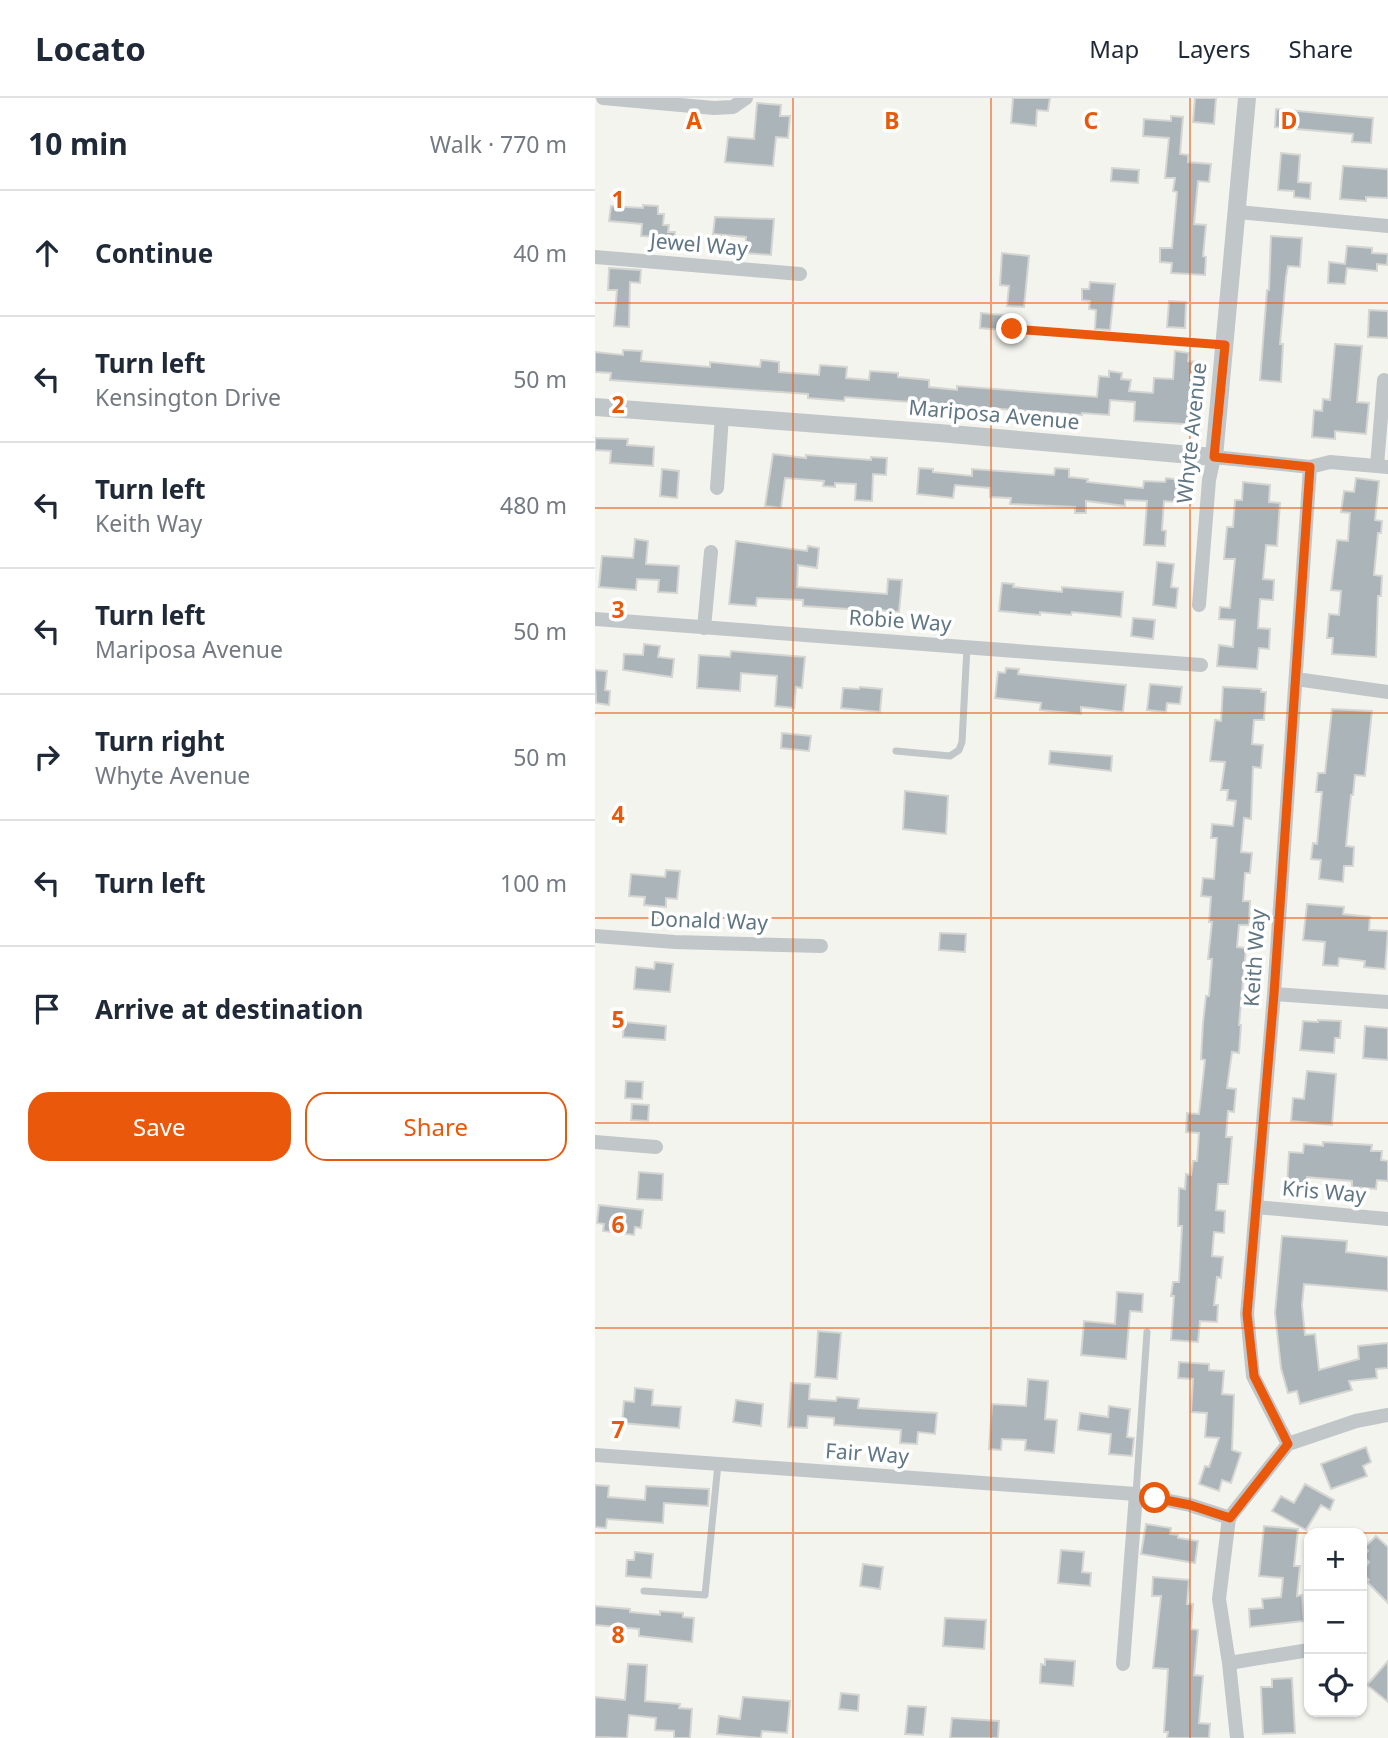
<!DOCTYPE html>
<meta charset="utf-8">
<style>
:root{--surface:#fff;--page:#f6f6f7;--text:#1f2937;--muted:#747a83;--line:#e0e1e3;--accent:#ea580c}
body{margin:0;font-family:"Noto Sans",sans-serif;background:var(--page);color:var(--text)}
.controls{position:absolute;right:21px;bottom:21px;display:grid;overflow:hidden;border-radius:14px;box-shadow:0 2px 5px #0004}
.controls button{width:63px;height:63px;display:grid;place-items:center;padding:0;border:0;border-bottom:2px solid var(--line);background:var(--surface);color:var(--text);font:35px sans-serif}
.stop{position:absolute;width:21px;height:21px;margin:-16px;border:5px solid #ea580c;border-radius:50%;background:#fff}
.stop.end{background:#ea580c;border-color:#fff;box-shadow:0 2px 7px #0008}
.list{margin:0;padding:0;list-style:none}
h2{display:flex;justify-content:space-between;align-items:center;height:91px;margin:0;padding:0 28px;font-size:30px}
h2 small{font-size:23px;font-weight:400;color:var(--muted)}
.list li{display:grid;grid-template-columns:46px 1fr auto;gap:21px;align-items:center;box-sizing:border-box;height:126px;padding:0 28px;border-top:2px solid var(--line)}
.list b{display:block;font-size:26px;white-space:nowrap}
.list p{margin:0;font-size:23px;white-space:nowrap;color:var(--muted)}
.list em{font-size:23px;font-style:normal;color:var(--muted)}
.actions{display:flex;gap:14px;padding:21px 28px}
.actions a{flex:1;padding:16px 0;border:2px solid var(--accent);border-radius:21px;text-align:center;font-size:24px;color:var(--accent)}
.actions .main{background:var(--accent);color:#fff}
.icon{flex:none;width:38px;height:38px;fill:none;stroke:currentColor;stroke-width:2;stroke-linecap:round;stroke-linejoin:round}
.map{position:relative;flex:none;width:793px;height:1640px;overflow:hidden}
header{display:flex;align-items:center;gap:42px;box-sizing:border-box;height:98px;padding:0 35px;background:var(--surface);border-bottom:2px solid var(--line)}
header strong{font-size:33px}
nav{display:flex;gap:38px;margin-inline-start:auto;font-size:24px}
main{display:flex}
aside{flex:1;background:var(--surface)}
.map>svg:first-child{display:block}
.building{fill:#abb5b9;stroke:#d5d5d2;stroke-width:2}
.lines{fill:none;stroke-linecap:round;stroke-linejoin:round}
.service{stroke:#c1c6c9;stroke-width:7}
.minor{stroke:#c1c6c9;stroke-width:14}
.tertiary{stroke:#c1c6c9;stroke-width:18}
.route{stroke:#ea580c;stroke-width:9}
.grid{fill:none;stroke:#e8590c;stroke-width:2;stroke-opacity:0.55}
.labels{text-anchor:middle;stroke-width:7;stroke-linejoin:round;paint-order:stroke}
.street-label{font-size:21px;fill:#607684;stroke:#fff}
.grid-label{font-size:23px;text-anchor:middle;font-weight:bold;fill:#e8590c;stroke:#fff;stroke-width:7;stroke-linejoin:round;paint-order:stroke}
</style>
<header>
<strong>Locato</strong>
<nav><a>Map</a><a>Layers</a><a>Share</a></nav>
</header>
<main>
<aside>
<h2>10 min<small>Walk · 770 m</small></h2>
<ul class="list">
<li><svg class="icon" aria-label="ahead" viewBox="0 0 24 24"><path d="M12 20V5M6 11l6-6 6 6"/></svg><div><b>Continue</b></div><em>40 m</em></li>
<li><svg class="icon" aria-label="left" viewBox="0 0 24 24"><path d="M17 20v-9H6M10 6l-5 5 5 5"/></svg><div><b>Turn left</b><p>Kensington Drive</p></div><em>50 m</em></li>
<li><svg class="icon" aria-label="left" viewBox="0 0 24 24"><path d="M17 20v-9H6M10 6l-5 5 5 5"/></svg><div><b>Turn left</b><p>Keith Way</p></div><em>480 m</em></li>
<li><svg class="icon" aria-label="left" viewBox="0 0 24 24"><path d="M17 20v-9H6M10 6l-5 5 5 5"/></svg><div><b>Turn left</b><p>Mariposa Avenue</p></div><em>50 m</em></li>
<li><svg class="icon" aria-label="right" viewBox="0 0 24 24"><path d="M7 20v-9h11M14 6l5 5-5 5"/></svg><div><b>Turn right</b><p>Whyte Avenue</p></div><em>50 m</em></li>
<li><svg class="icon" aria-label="left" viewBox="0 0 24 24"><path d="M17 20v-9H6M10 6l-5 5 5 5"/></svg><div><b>Turn left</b></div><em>100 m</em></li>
<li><svg class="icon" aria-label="arrive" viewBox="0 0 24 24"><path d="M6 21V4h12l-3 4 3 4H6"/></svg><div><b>Arrive at destination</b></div></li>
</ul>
<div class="actions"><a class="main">Save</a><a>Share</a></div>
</aside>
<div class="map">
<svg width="793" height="1640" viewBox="0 0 793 1640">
<rect width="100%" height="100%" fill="#f4f4ef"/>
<path class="building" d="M418 0H455L453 13 442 12 441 28 416 25Z
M600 0H621L619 26 598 24Z
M162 5 186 7 185 18H195L193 40 181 39 178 68 130 64 133 39 159 41Z
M681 11 778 20 776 45 757 44 758 36 680 29Z
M576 18 588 19 585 56 593 57V64L616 66 614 84 603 83 599 126 611 127 608 158 611 159 610 177 576 175 577 165 565 164V150H577L582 94 578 93 580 80H570L574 40 548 38 549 21 576 23Z
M686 55 705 57 703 84 716 85 715 101 699 99V93L683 92Z
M748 68 793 71V100L771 99V103L745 101Z
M517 70 544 72 543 85 516 83Z
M48 107 63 108V116H69L68 127H74L73 134H80L79 147 63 146 64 139 46 138 47 126 14 123 16 108 48 110Z
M120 119 179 121 176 157 150 155 151 139 118 136Z
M676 138 707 140 705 169 693 168 691 179 685 246H688L686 284 665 282 672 192H674Z
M752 148 777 150V155L793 156 792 167 782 166V173L752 170 750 186 733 185 734 164 750 166Z
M407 155 434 158 429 209 412 208 414 188 405 187Z
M14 170 46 172 45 185 35 184 34 229 19 228 22 192H13Z
M495 184 520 186 515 232 500 231 501 212 494 211 495 203 487 202V191H494Z
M574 203 591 204 590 230 572 229Z
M774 212 793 213V240L773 239Z
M386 215 408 217 407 232 385 230Z
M740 246 767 248 762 304 774 305 771 336 740 333V341L717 339 719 312 727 313 728 301 735 302Z
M28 252 47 253 46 263 115 269V264L165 269 166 262 184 264V274L224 277 225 267 252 269 251 280 274 282 275 273 303 275V279L334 282V289L362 292V288L502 299 504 278 514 279V273L527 275 526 281 536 282 534 293 558 295 559 280 578 281 580 253 594 255 593 263 603 264 601 306H606L605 327 539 323 540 304 515 302 514 317 487 315V317L250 299 249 303 213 300V296L15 282 16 275 0 274V254L28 257Z
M0 340 33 341 32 347 59 349 58 368 15 365 16 353 0 352Z
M178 356 211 360V357L276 362V359L292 360 291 377 278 376 277 403 260 402 261 386 240 385V389L228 388 229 383 190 380 186 410 170 408Z
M324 370 338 371V374L377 378V371L459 377 460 370 474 371V379L493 381 492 384 548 390 549 383 570 384 571 380 587 382V386L596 387 594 405 569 403 567 432 571 433 570 448 549 447 552 403 530 402V408L491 403V415H480V409L415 406 416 400 395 399V390L360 387 358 400 322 396Z
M67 371 84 373 82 400 65 398Z
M761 380 784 383 780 422 787 423 786 435H783L779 477 787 478 786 498H783L781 559 737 556 738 540H732L734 516 744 517 746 493 736 492 742 442 753 443 755 415 746 414 749 393 759 394Z
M648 384 675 387 674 404 685 405 682 448 671 447 668 481 679 482 678 502 665 501 663 530 675 531 674 551 664 550 662 571 622 568 624 547 638 549 640 522 624 521 625 509 635 510 640 461H629L632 429H638L640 402H647Z
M40 441 53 443 51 466 84 468 82 495 63 494 64 482 42 481 41 492 4 489 7 458 38 460Z
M141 443 212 453 213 448 224 450 222 470 203 467 202 489 292 496 293 481 307 482 304 514 283 512V516L267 514 268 512 208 508V502L162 500 161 508 134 506Z
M562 464 579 466 576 489 583 490 581 510 558 507Z
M407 485 419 486 418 489 467 494V489L528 494 526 519 477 514 476 517 445 514V517L404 513Z
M538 520 560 522 558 541 536 538Z
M49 546 65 548 63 559 79 561 77 579 28 572 29 556 48 557Z
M136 553 210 559 207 590 201 589 199 610 180 608 182 578 146 575 145 593 102 590 104 557 135 559Z
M411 570 424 571 423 576 531 587 528 614 486 609V616L445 612 446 605 400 600 403 574 410 575Z
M0 572 12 573 10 592 15 593 14 607 1 605Z
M555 586 587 589 585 606 572 605 571 614 552 612Z
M265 589 287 591 285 614 246 610 248 590 264 591Z
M628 589 666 591V594H671L669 622H659L657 646 668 647 666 670 658 669 656 721 649 720 646 754 657 755 655 775H650L648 803H655L654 827H644L642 849 651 850 644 927H646L644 955 637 954 632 990 641 991 639 1014 633 1013 631 1039H637L633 1086H623L621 1112 630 1113 629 1135 619 1134 617 1158 628 1159 626 1180 622 1179 619 1207H623L622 1224 605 1223 603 1244 576 1242 579 1198H576L578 1184H584L587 1128H583L584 1090 590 1091 591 1076 596 1077 598 1063H602L604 1035 591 1034 592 1015 604 1016 610 962 606 961 608 925 611 898H614L617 861H613L617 824H614L616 799 606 798 608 780 619 781 622 740H616L617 726 638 728 641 703 632 702 633 692H626L630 664 615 663 620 622 626 623Z
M737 611 777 613 770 678 760 677 758 697H756L751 748 759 749 758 768H749L748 784 724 781 726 762 716 761 718 745 722 746 727 694H721L723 675H730Z
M187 635 216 638 214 653 186 650Z
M455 653 517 658 516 673 454 666Z
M310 693 353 698 351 736 308 731Z
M71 772 85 773 82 801 71 800V809L49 807 50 799 34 798 36 776 70 779Z
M712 806 749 809 748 816 775 819 774 832 793 833 790 871 769 869 770 863 744 860 743 868 728 867 730 844 708 842Z
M345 835 371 836 370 854 344 852Z
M60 864 78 866 75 894 39 891 41 869 59 871Z
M723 922 746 923 745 940H740L739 955 705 952 708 923 723 924Z
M29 924 71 928 70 942 28 939Z
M770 928 793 930V962L768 960Z
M712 973 741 976 737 1027 696 1023 698 1000 709 1001Z
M31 983 48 984 47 1001 30 1000Z
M37 1006 54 1007 53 1023 36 1022Z
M728 1044 777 1047 776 1053H787L786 1062 793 1063V1083L782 1082 781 1091 757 1089V1083L712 1079 711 1089 692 1087 694 1054 708 1055 709 1046 728 1048Z
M44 1074 68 1076 67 1102 42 1101Z
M4 1107 48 1112 46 1130 40 1129 39 1137 8 1133 9 1126 2 1125Z
M687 1138 752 1143 751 1154 793 1159V1193L709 1186 707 1207 710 1237 720 1236 724 1272 764 1261 763 1248 793 1245V1270L781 1271 782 1280 754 1283 757 1292 705 1306 702 1293 693 1295 686 1270 680 1215Z
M522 1194 548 1196 547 1214 535 1213 531 1261 486 1257 489 1223 520 1226Z
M223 1233 246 1235 242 1281 220 1279Z
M584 1264 614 1266V1272L629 1273 627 1296 639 1297 637 1352 646 1355 636 1385 627 1382 624 1393 604 1386 610 1368 614 1369 624 1340 610 1339 612 1315 596 1314 598 1281 583 1280Z
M433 1281 453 1283 450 1321 462 1322 459 1355 430 1352 431 1342 407 1341 406 1352 394 1351 397 1306 431 1308Z
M196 1285 215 1286 214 1301 241 1303 242 1299 264 1301 263 1310 342 1315 340 1336 323 1334 322 1346 305 1345 306 1332 239 1327V1320L213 1318 212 1330 193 1329Z
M40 1290 58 1292 57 1307 86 1309 84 1330 27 1325 29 1303 39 1304Z
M141 1302 168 1306 166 1328 138 1324Z
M514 1308 535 1311 532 1339 539 1340 537 1358 514 1356 516 1336 483 1332 485 1315 513 1319Z
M771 1349 776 1364 768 1368 772 1378 736 1391 726 1366Z
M710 1386 739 1402 735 1412 726 1407 711 1432 677 1413 686 1398 699 1405Z
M0 1387 14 1388 13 1399 50 1402 51 1388 114 1391 113 1408 69 1405 68 1425 12 1421 11 1430 0 1429Z
M551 1426 576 1430 575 1436 583 1437V1440L603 1443 600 1465 546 1456Z
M669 1428 703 1431 699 1468H705L702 1498 707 1497 709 1523 655 1529 654 1511 668 1510 667 1501 686 1499 688 1480 664 1478Z
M781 1438 793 1449V1505L772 1484 774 1482 767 1475 774 1464 768 1458 773 1453 770 1449Z
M466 1452 489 1454 487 1474 496 1475 495 1488 463 1485Z
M40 1454 58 1456 56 1480 31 1478 32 1462H39Z
M268 1466 288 1469 285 1491 265 1488Z
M558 1479 594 1482 592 1506H598L596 1531 603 1532 599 1577 608 1578 604 1625 615 1626 614 1640H572L573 1634H569L573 1571 558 1570 566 1498H557Z
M0 1508 35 1511V1514L65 1517V1513L88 1515V1519L99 1520 97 1544 44 1538V1531L0 1527Z
M350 1520 391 1522 389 1551 348 1548Z
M450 1561 480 1563 478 1588 445 1585 446 1566 450 1567Z
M793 1563V1604L772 1587Z
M33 1566 52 1567 50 1603 85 1606 84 1610 97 1611 95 1640H79V1633L60 1632 61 1620 34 1617 32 1640 0 1639V1599L30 1602Z
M697 1580 700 1635 668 1636 666 1589H677V1581Z
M246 1595 264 1597 263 1613 244 1611Z
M148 1599 195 1603 192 1635 167 1633 166 1640 122 1636 124 1618 145 1621Z
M313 1608 331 1609 328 1637 310 1636Z
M357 1620 404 1623 403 1640H355Z"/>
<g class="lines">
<path class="service" d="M417 231 629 247
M301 653 355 658 364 652 367 644 372 549
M541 1396 552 1234
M49 1493 110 1497 123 1366"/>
<path class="minor" d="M8 0 119 10 138 9 151 0
M643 114 793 128
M0 159 205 176
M782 368 789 282
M122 390 127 318
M604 507 614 382 619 359 715 369 735 364 793 369
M0 521 606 567
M109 530 116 454
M701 581 793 594
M0 838 80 844 226 848
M679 896 793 904
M0 1044 61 1049
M661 1109 793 1121
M693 1346 658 1278 652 1216 679 896 715 369
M0 1357 541 1396 528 1566
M560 1400 595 1407 635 1420
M634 1565 714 1552
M642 1640 634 1565 624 1501 634 1420 693 1346 761 1323 793 1317"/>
<path class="tertiary" d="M0 309 344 335 619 359 652 0"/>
</g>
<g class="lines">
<path class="route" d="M417 231 630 247 619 359 715 369 679 896 652 1216 659 1278 693 1346 635 1420 595 1407 560 1400"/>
</g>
<path class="grid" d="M198 0V1640M396 0V1640M595 0V1640M0 205H793M0 410H793M0 615H793M0 820H793M0 1025H793M0 1230H793M0 1435H793"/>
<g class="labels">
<g class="street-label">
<text transform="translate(104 147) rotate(5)" y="7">Jewel Way</text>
<text transform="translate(399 317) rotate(5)" y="7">Mariposa Avenue</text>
<text transform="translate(597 335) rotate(-84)" y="7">Whyte Avenue</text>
<text transform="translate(305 523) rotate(4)" y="7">Robie Way</text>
<text transform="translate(114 823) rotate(2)" y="7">Donald Way</text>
<text transform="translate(660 860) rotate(-86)" y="7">Keith Way</text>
<text transform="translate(729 1094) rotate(5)" y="7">Kris Way</text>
<text transform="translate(272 1356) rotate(4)" y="7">Fair Way</text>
</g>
</g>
<g class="grid-label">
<text x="99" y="31">A</text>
<text x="297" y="31">B</text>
<text x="496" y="31">C</text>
<text x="694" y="31">D</text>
<text x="23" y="110">1</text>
<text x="23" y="315">2</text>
<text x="23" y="520">3</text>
<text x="23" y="725">4</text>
<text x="23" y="930">5</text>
<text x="23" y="1135">6</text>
<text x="23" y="1340">7</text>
<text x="23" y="1545">8</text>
</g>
</svg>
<div class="controls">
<button>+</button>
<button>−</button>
<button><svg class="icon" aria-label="locate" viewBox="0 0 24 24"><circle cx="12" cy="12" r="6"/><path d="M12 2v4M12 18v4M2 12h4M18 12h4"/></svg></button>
</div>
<div class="stop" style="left:560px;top:1400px"></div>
<div class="stop end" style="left:417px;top:231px"></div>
</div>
</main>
